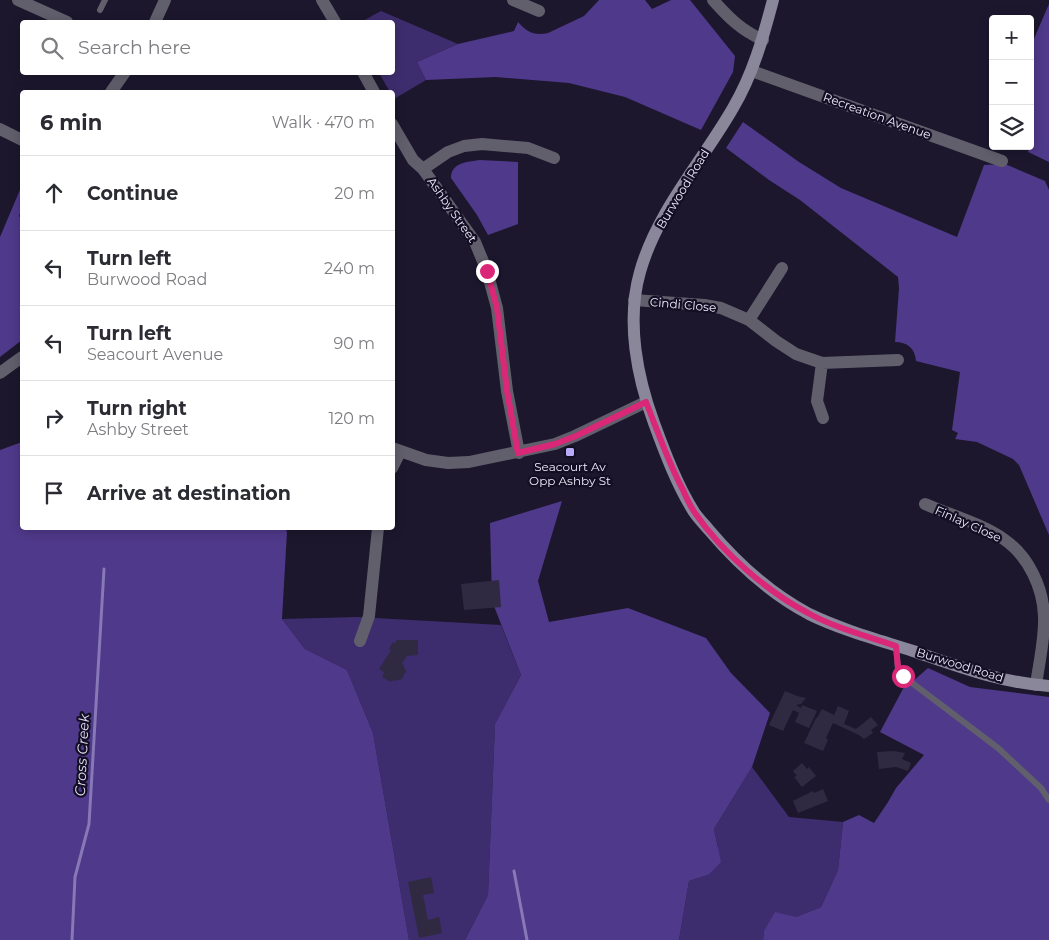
<!DOCTYPE html>
<meta charset="utf-8">
<style>
:root{--surface:#fff;--page:#f2f2f3;--text:#2b2b33;--muted:#7c7c81;--line:#e1e1e2}
body{margin:0;font-family:Montserrat,sans-serif;background:var(--page);color:var(--text)}
.controls{position:absolute;right:15px;top:15px;display:grid;overflow:hidden;border-radius:5px;box-shadow:0 2px 12px #0003}
.controls button{width:45px;height:45px;display:grid;place-items:center;padding:0;border:0;border-bottom:1px solid var(--line);background:var(--surface);color:var(--text);font:25px sans-serif}
.stop{position:absolute;width:15px;height:15px;margin:-11px;border:4px solid #db2777;border-radius:50%;background:#fff}
.stop.end{background:#db2777;border-color:#fff;box-shadow:0 1px 5px #0008}
.list{margin:0;padding:0;list-style:none}
h2{display:flex;justify-content:space-between;align-items:center;height:65px;margin:0;padding:0 20px;font-size:21px}
h2 small{font-size:16px;font-weight:400;color:var(--muted)}
.list li{display:grid;grid-template-columns:32px 1fr auto;gap:15px;align-items:center;box-sizing:border-box;height:75px;padding:0 20px;border-top:1px solid var(--line)}
.list b{display:block;font-size:19px;white-space:nowrap}
.list p{margin:0;font-size:16px;white-space:nowrap;color:var(--muted)}
.list em{font-size:16px;font-style:normal;color:var(--muted)}
.icon{flex:none;width:28px;height:28px;fill:none;stroke:currentColor;stroke-width:2;stroke-linecap:round;stroke-linejoin:round}
.map{position:relative;flex:none;width:1049px;height:940px;overflow:hidden}
.search{position:absolute;background:var(--surface);box-shadow:0 2px 12px #0003;left:20px;top:20px;width:375px;height:55px;display:flex;align-items:center;gap:12px;box-sizing:border-box;padding:0 18px;border-radius:5px;color:var(--muted);font-size:19px}
.panel{position:absolute;background:var(--surface);box-shadow:0 2px 12px #0003;left:20px;top:90px;width:375px;height:440px;border-radius:5px}
.map>svg:first-child{display:block}
.green{fill:#3e2d6e}
.forest{fill:#4f398a}
.lines{fill:none;stroke-linecap:round;stroke-linejoin:round}
.stream{stroke:#8778b6;stroke-width:3}
.building{fill:#2f2a42}
.service{stroke:#615f6c;stroke-width:6}
.minor{stroke:#615f6c;stroke-width:12}
.tertiary{stroke:#615f6c;stroke-width:12}
.secondary{stroke:#8a879b;stroke-width:12}
.route{stroke:#db2777;stroke-width:6}
.poi-dot{fill:#b9abf7;stroke:#130e23;stroke-width:2}
.labels{text-anchor:middle;stroke-width:4.5;stroke-linejoin:round;paint-order:stroke}
.street-label{font-size:12px;fill:#edebfb;stroke:#130e23}
.poi-label{font-size:12px;fill:#edebfb;stroke:#130e23}
.water-label{font-size:14px;font-style:italic;fill:#e2dff6;stroke:#130e23}
</style>
<div class="map">
<svg width="1049" height="940" viewBox="0 0 1049 940">
<rect width="100%" height="100%" fill="#1c172d"/>
<path class="green" d="M381 11 458 44 417 62 426 80 394 99 392 92H390L379 73 392 72V22H361Z
M357 617 501 625 521 675 495 724 488 895 465 940H409L373 733 347 670 305 649 282 619Z
M752 767 789 817 843 822 838 870 821 907 796 917 764 931 763 940H679L689 881 708 875 718 847 714 829Z"/>
<path class="forest" d="M599 0H645L652 9 671 0H690L735 56 733 72 701 130 625 97 569 83 496 77 426 80 417 62 458 44 514 31 518 22C527 32 534 36 548 33L584 16Z
M1049 4V162L1028 152 1034 129 1033 105 1030 103V48Z
M743 122 799 162 841 188 957 237 984 165 1005 164 1045 181 1049 190V535L1019 465 1013 459 977 442 955 439 958 433 952 430 960 372 916 361C915 348 907 342 895 342L899 288 898 277 800 200 769 180 726 148Z
M480 160 518 162V224L488 235 477 215 451 178C451 162 468 162 480 160Z
M22 185V208L19 216 22 220V340L0 357V237Z
M22 442V528H285L287 532 282 619 305 649 347 670 373 733 409 940H0V450Z
M562 501 538 581 549 622 628 608 706 638 731 673 770 713 752 767 714 829 721 862 708 875 689 881 679 940H465L488 895 495 724 521 675 492 601 490 523Z
M928 668 970 687 1049 697V940H763L764 931 775 912 796 917 821 907 838 870 843 822 859 815 874 823 888 802 896 788 924 755 880 732 904 687 912 682Z"/>
<g class="lines">
<path class="stream" d="M514 871 527 940
M72 940 75 877 89 824 104 569"/>
</g>
<path class="building" d="M499 580 501 607 464 610 461 584Z
M397 640H418V655L407 656 402 663 406 671 402 679 394 681 392 680 391 682 382 677 384 672 379 669 391 650 389 649 393 642 395 643Z
M785 691 797 696 806 698 801 704 796 705 801 708 802 705 817 711 809 728 795 722 799 713 793 710 783 731 769 725Z
M838 706 849 711 844 724 856 729 871 717 878 725 871 730 873 733 864 739 859 735 833 723 826 738 828 740 823 751 804 743 816 718H817L822 709 834 715Z
M894 751 905 753 902 759 911 763 908 771 896 767 879 769 877 752Z
M802 763 807 769 809 767 816 776 802 787 794 777 797 776 793 771Z
M823 789 828 801 798 813 793 801 813 791 814 793Z
M431 877 434 893 423 895 428 920 439 917 442 933 419 938 408 882Z"/>
<g class="lines">
<path class="service" d="M100 10 105 0
M896 646 898 669 903 676 998 748 1041 788 1049 800"/>
<path class="minor" d="M18 0 67 22
M322 0 335 22
M513 0 539 11
M155 22 165 0
M752 71 1002 161
M363 72 374 92
M111 92 125 72
M392 124 413 160 423 169 475 242 487 271 497 308 507 391 519 453
M0 129 22 140
M423 169 448 152 464 146 482 144 528 148 554 158
M634 300 704 305 721 308 749 320 776 341 796 354 822 363 898 360
M749 320 782 268
M822 363 817 401 823 418
M0 373 22 357
M392 448 426 460 448 463 469 462 555 444 575 436 646 402
M392 468 400 452
M925 504C950 515 983 524 1005 540 1029 557 1043 588 1044 616 1045 638 1039 663 1036 685
M360 641 369 616 378 528"/>
<path class="tertiary" d="M713 0C729 18 741 30 763 40"/>
<path class="secondary" d="M773 0C763 38 753 74 733 108 702 162 657 211 640 272 626 321 637 377 654 423 665 453 677 485 694 512 698 518 704 524 709 530 737 563 771 594 809 614 842 630 879 640 913 651 957 666 1002 683 1049 686"/>
</g>
<g class="lines">
<path class="route" d="M487 271 497 308 507 391 518 453 555 444 576 436 646 402C658 432 668 462 683 490 686 497 690 506 695 513 722 552 766 591 808 613 835 628 867 636 896 646L898 668 903 676"/>
</g>
<rect class="poi-dot" x="565" y="447" width="10" height="10" rx="2.5"/>
<g class="labels">
<g class="street-label">
<text transform="translate(877 116) rotate(20)" y="4">Recreation Avenue</text>
<text transform="translate(683 189) rotate(-59)" y="4">Burwood Road</text>
<text transform="translate(452 210) rotate(55)" y="4">Ashby Street</text>
<text transform="translate(683 305) rotate(5)" y="4">Cindi Close</text>
<text transform="translate(968 524) rotate(24)" y="4">Finlay Close</text>
<text transform="translate(960 665) rotate(17)" y="4">Burwood Road</text>
</g>
<g class="poi-label">
<text x="570" y="471">Seacourt Av<tspan x="570" dy="14">Opp Ashby St</tspan></text>
</g>
<g class="water-label">
<text transform="translate(82 755) rotate(-87)" y="5">Cross Creek</text>
</g>
</g>
</svg>
<div class="controls">
<button>+</button>
<button>−</button>
<button><svg class="icon" aria-label="layers" viewBox="0 0 24 24"><path d="M12 4l9 5-9 5-9-5zM3 14l9 5 9-5"/></svg></button>
</div>
<div class="stop" style="left:903px;top:676px"></div>
<div class="stop end" style="left:487px;top:271px"></div>
<div class="search"><svg class="icon" aria-label="search" viewBox="0 0 24 24"><circle cx="10" cy="10" r="6"/><path d="M15 15l6 6"/></svg>Search here</div>
<section class="panel">
<h2>6 min<small>Walk · 470 m</small></h2>
<ul class="list">
<li><svg class="icon" aria-label="ahead" viewBox="0 0 24 24"><path d="M12 20V5M6 11l6-6 6 6"/></svg><div><b>Continue</b></div><em>20 m</em></li>
<li><svg class="icon" aria-label="left" viewBox="0 0 24 24"><path d="M17 20v-9H6M10 6l-5 5 5 5"/></svg><div><b>Turn left</b><p>Burwood Road</p></div><em>240 m</em></li>
<li><svg class="icon" aria-label="left" viewBox="0 0 24 24"><path d="M17 20v-9H6M10 6l-5 5 5 5"/></svg><div><b>Turn left</b><p>Seacourt Avenue</p></div><em>90 m</em></li>
<li><svg class="icon" aria-label="right" viewBox="0 0 24 24"><path d="M7 20v-9h11M14 6l5 5-5 5"/></svg><div><b>Turn right</b><p>Ashby Street</p></div><em>120 m</em></li>
<li><svg class="icon" aria-label="arrive" viewBox="0 0 24 24"><path d="M6 21V4h12l-3 4 3 4H6"/></svg><div><b>Arrive at destination</b></div></li>
</ul>
</section>
</div>
